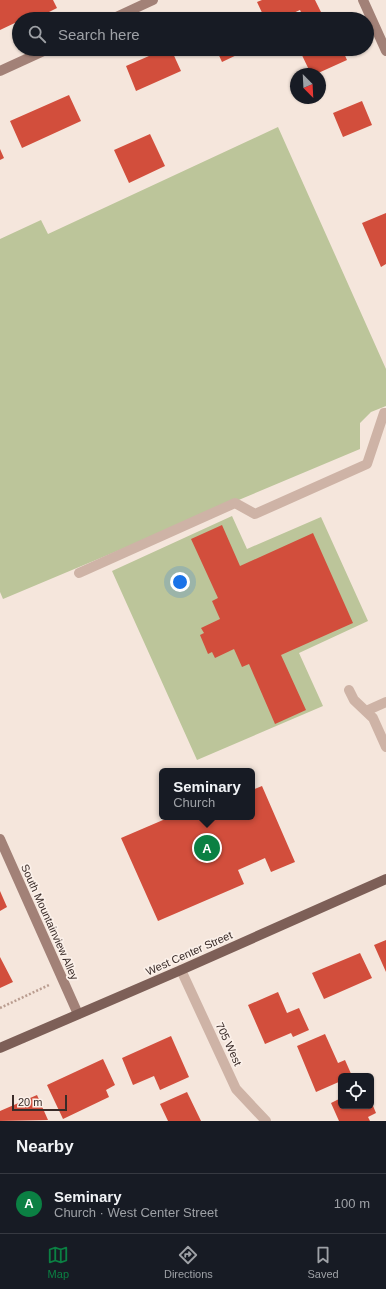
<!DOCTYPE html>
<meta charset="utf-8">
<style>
:root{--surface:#171b24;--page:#242831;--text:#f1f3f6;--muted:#9ea1a6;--line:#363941;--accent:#0b8043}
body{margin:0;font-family:Arial,sans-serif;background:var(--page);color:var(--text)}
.controls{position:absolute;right:12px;bottom:12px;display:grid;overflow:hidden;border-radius:6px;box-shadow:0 1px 3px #0004}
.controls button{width:36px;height:36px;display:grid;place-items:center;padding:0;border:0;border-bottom:1px solid var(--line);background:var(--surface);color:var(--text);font:20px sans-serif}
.compass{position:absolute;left:290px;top:68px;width:36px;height:36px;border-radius:50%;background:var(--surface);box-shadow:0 1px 3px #0004;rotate:156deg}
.scale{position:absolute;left:12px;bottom:10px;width:55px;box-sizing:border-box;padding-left:4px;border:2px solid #392b28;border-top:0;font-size:11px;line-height:14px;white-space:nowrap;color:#392b28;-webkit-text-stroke:3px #fbf0e9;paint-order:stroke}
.you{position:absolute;left:180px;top:582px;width:14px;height:14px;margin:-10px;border:3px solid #fff;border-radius:50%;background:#1a73e8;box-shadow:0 0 0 6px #1a73e833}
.badge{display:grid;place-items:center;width:26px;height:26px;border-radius:50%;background:var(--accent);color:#fff;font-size:13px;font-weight:700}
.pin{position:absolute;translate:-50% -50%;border:2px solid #fff;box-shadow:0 1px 4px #0006}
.popup{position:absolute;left:159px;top:768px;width:96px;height:52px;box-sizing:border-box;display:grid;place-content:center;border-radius:6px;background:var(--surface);filter:drop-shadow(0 1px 3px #0005);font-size:13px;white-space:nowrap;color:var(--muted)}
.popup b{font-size:15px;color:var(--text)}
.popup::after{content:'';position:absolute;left:50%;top:100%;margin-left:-8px;border:8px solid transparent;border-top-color:var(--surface)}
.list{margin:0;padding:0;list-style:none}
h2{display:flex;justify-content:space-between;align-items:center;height:52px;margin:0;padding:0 16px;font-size:17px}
h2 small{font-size:13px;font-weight:400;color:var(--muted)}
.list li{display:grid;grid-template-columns:26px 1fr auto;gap:12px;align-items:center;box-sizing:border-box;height:60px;padding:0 16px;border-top:1px solid var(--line)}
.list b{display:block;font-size:15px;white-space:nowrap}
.list p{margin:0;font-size:13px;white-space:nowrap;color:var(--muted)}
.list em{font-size:13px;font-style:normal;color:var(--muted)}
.icon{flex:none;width:22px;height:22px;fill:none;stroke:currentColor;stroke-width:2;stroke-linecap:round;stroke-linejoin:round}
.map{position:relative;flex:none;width:386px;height:1121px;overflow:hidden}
.search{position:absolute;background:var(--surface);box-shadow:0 1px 3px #0004;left:12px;right:12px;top:12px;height:44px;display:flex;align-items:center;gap:10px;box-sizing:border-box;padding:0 14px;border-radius:22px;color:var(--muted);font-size:15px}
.sheet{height:112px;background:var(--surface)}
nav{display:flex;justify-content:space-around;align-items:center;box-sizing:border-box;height:56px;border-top:1px solid var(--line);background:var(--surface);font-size:11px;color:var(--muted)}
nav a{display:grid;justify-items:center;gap:2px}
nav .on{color:var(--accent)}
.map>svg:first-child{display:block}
.green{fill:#bcc59a}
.building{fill:#d24e3c}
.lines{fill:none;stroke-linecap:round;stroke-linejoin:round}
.path{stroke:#ba9d90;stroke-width:2.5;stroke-dasharray:2 2;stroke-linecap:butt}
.lane{stroke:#ceb3a6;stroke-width:10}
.street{stroke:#ceb3a6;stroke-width:10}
.secondary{stroke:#a28177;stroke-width:10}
.primary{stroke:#7d5f57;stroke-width:10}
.labels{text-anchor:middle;stroke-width:3.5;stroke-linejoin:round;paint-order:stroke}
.street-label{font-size:11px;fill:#392b28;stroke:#fbf0e9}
</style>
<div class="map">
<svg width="386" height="1121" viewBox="0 0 386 1121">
<rect width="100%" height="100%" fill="#f5e6dc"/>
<path class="green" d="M278 127 386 369V406L371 412 360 423V449L3 599 0 592V239L41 220 48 234Z
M232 516 247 549 321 517 368 621 299 653 323 706 197 760 112 571Z"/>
<path class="building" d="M0 0H53L57 8 37 18 34 14 23 19H19V21L0 30Z
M262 0H315L321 12 306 19H304L300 10 280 19H265L257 2Z
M245 13 247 15 252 13 255 19H231Z
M165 49H171L181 71 136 91 126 66Z
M216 49H241L243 52 222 62Z
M299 49H342L347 60 316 74H311Z
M69 95 81 121 22 148 10 121Z
M362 101 372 125 343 137 333 113Z
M150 134 165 166 129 183 114 150Z
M0 149 4 158 0 160Z
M386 213V264L381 267 362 223Z
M222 525 240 566 313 533 353 623 281 655 306 710 275 724 249 664 242 667 234 649 215 658 212 652 208 654 200 635 204 633 201 628 220 619 212 601 218 598 191 539Z
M262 786 295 862 271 872 265 858 238 870 244 884 158 921 121 838 170 817H252V790Z
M0 891 7 907 0 911Z
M386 940V972L374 945Z
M360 953 372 978 324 999 312 973Z
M0 957 13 982 0 988Z
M278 992 287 1013 299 1008 309 1030 293 1037 291 1033 265 1044 248 1005Z
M325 1034 338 1063 345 1060 352 1076H341V1081L316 1092 297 1046Z
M171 1036 189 1077 160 1090 154 1076 133 1085 122 1058Z
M103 1059 115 1085 106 1090 109 1097 63 1119 47 1085Z
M187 1092 201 1121H168L160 1104Z
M37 1095 48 1120 0 1121V1111Z
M341 1098V1106H371V1101L376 1113 368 1117 370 1121H339L331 1103Z"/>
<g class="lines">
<path class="path" d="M0 1008 49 985"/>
<path class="lane" d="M79 573 235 503 255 514 367 464 384 413H386
M349 690 354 700 373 718 386 747
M366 711 386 702"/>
<path class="street" d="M181 970 236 1089 266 1121"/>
<path class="secondary" d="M363 0 386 51
M112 19 153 0
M0 71 48 49
M0 839 78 1014"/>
<path class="primary" d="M0 1048 181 970 386 879"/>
</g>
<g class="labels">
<g class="street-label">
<text transform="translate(50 922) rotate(66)" y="4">South Mountainview Alley</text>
<text transform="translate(189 953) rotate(-24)" y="4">West Center Street</text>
<text transform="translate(229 1044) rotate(65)" y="4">705 West</text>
</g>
</g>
</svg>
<div class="controls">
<button><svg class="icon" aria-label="locate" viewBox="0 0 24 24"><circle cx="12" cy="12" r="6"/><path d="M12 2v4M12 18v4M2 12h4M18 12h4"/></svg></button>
</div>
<svg class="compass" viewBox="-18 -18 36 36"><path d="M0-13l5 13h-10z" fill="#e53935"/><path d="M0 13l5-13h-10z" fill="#9ea1a6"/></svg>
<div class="scale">20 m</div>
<div class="you"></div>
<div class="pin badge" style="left:207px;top:848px">A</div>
<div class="popup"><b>Seminary</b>Church</div>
<div class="search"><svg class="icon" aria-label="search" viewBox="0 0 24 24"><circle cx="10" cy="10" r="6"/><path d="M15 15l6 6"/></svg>Search here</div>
</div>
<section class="sheet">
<h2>Nearby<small></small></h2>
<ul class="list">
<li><span class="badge">A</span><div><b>Seminary</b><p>Church · West Center Street</p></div><em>100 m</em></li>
</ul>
</section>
<nav>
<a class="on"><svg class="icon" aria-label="map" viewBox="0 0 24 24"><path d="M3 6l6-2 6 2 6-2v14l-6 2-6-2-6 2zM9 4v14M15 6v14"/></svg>Map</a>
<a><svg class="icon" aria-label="directions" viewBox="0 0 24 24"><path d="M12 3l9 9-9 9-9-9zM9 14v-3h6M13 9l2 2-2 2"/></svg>Directions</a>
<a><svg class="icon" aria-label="saved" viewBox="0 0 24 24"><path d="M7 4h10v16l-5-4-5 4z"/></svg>Saved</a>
</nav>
